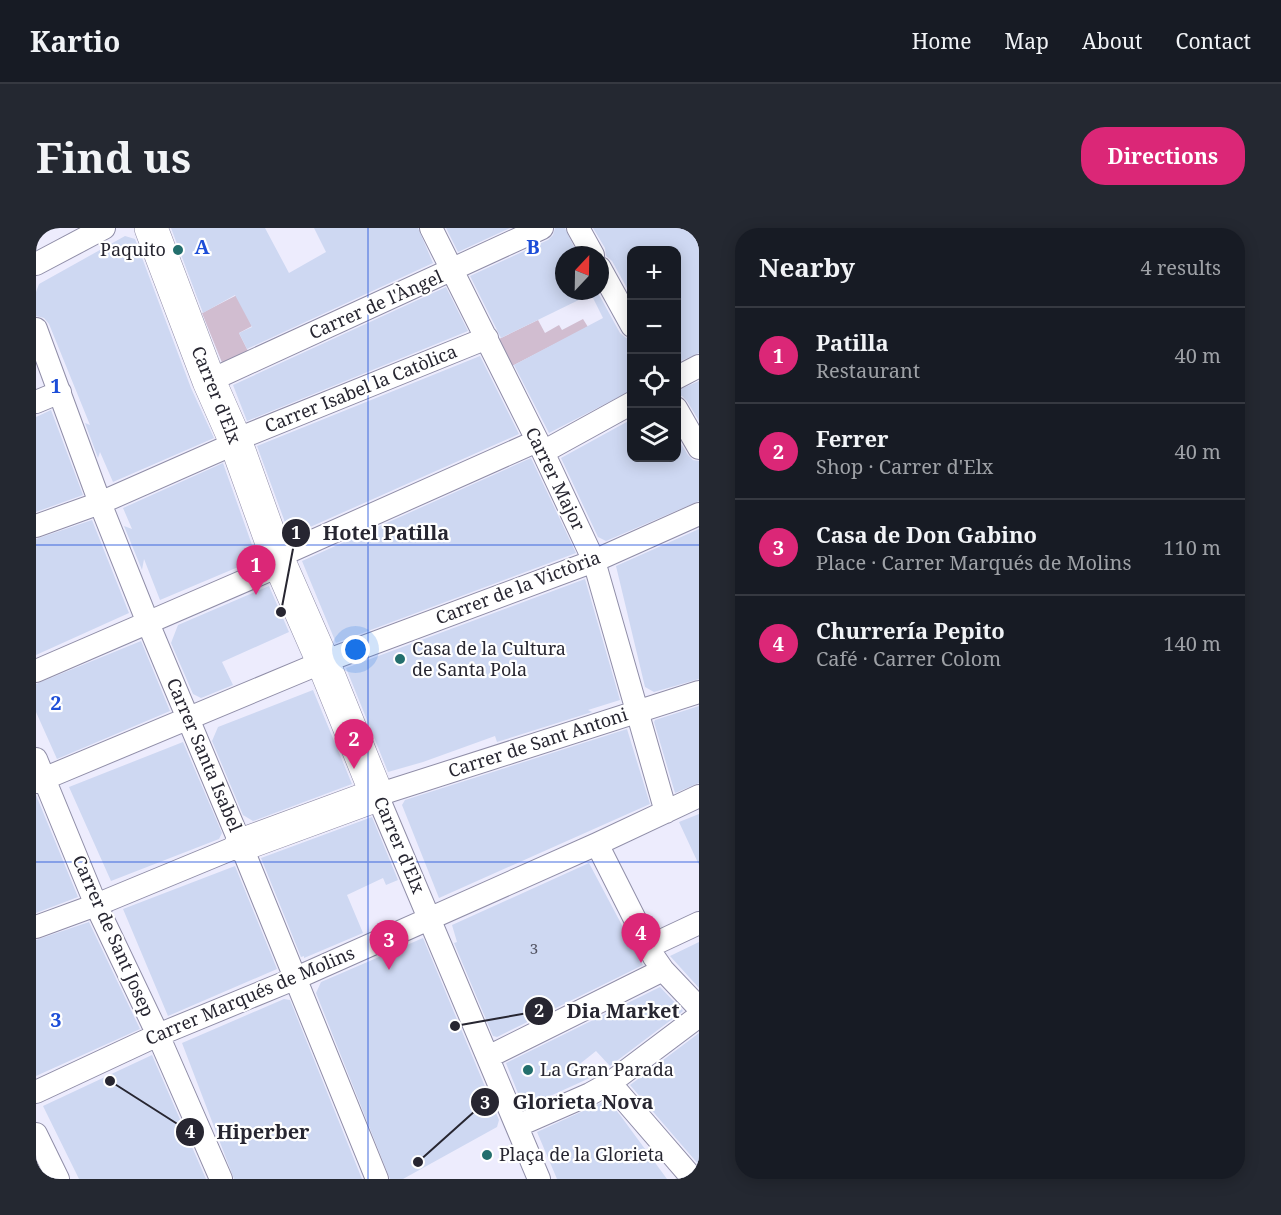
<!DOCTYPE html>
<meta charset="utf-8">
<style>
:root{--surface:#171b24;--page:#242831;--text:#f1f3f6;--muted:#9ea1a6;--line:#363941;--accent:#db2777}
body{margin:0;font-family:"Noto Serif",serif;background:var(--page);color:var(--text)}
.controls{position:absolute;right:18px;top:18px;display:grid;overflow:hidden;border-radius:12px;box-shadow:0 3px 15px #0003}
.controls button{width:54px;height:54px;display:grid;place-items:center;padding:0;border:0;border-bottom:2px solid var(--line);background:var(--surface);color:var(--text);font:30px sans-serif}
.compass{position:absolute;left:519px;top:18px;width:54px;height:54px;border-radius:50%;background:var(--surface);box-shadow:0 3px 15px #0003;rotate:22deg}
.you{position:absolute;left:320px;top:422px;width:21px;height:21px;margin:-15px;border:4px solid #fff;border-radius:50%;background:#1a73e8;box-shadow:0 0 0 9px #1a73e833}
.badge{display:grid;place-items:center;width:39px;height:39px;border-radius:50%;background:var(--accent);color:#fff;font-size:20px;font-weight:700}
.pin{position:absolute;translate:-50% -50px;filter:drop-shadow(0 2px 3px #0008)}
.pin::after{content:'';position:absolute;top:32px;width:21px;height:18px;background:inherit;clip-path:polygon(0 0,100% 0,50% 100%)}
.list{margin:0;padding:0;list-style:none}
h2{display:flex;justify-content:space-between;align-items:center;height:78px;margin:0;padding:0 24px;font-size:26px}
h2 small{font-size:20px;font-weight:400;color:var(--muted)}
.list li{display:grid;grid-template-columns:39px 1fr auto;gap:18px;align-items:center;box-sizing:border-box;height:96px;padding:0 24px;border-top:2px solid var(--line)}
.list b{display:block;font-size:22px;white-space:nowrap}
.list p{margin:0;font-size:20px;white-space:nowrap;color:var(--muted)}
.list em{font-size:20px;font-style:normal;color:var(--muted)}
.icon{flex:none;width:33px;height:33px;fill:none;stroke:currentColor;stroke-width:2;stroke-linecap:round;stroke-linejoin:round}
.map{position:relative;flex:none;width:663px;height:951px;overflow:hidden;border-radius:24px}
header{display:flex;align-items:center;gap:36px;box-sizing:border-box;height:84px;padding:0 30px;background:var(--surface);border-bottom:2px solid var(--line)}
header strong{font-size:28px}
nav{display:flex;gap:33px;margin-inline-start:auto;font-size:21px}
.intro{display:flex;align-items:center;justify-content:space-between;box-sizing:border-box;height:144px;padding:0 36px}
h1{margin:0;font-size:42px}
.button{padding:15px 27px;border-radius:24px;background:var(--accent);color:#fff;font-size:21px;font-weight:700}
main{display:flex;gap:36px;padding:0 36px}
aside{flex:1;background:var(--surface);border-radius:24px;box-shadow:0 3px 15px #0003}
.map>svg:first-child{display:block}
.green{fill:#d1bdd0}
.building{fill:#ced8f2}
.lines{fill:none;stroke-linecap:round;stroke-linejoin:round}
.street-casing{stroke:#908ea8;stroke-width:24}
.secondary-casing{stroke:#908ea8;stroke-width:34}
.street{stroke:#fff;stroke-width:22}
.secondary{stroke:#fff;stroke-width:33}
.grid{fill:none;stroke:#1d4ed8;stroke-width:1.5;stroke-opacity:0.55}
.poi-dot{fill:#236f6d;stroke:#fff;stroke-width:2}
.labels{text-anchor:middle;stroke-width:4.5;stroke-linejoin:round;paint-order:stroke}
.number-label{font-size:15px;fill:#515261}
.poi-label{font-size:18px;fill:#272631;stroke:#fff;text-anchor:start}
.street-label{font-size:18px;fill:#272631;stroke:#fff}
.grid-label{font-size:20px;text-anchor:middle;font-weight:bold;fill:#1d4ed8;stroke:#fff;stroke-width:4.5;stroke-linejoin:round;paint-order:stroke}
.leader{fill:none;stroke:#272631;stroke-width:2}
.callout-dot{fill:#272631;stroke:#fff;stroke-width:2}
.mark-label{font-size:18px;text-anchor:middle;font-weight:bold;fill:#fff}
.callout-label{font-size:20px;text-anchor:middle;font-weight:bold;fill:#272631;stroke:#fff;stroke-width:4.5;stroke-linejoin:round;paint-order:stroke}
</style>
<header>
<strong>Kartio</strong>
<nav><a>Home</a><a>Map</a><a>About</a><a>Contact</a></nav>
</header>
<div class="intro"><h1>Find us</h1><a class="button">Directions</a></div>
<main>
<div class="map">
<svg width="663" height="951" viewBox="0 0 663 951">
<rect width="100%" height="100%" fill="#edecfd"/>
<path class="green" d="M201 67 216 98 203 105 213 125 187 137 166 85Z
M547 91 552 99 476 138 463 111 502 92 509 105 523 97 526 102Z"/>
<path class="building" d="M135 0H229L253 45 290 24 278 0H382L397 35 211 121 203 105 216 99 199 67 167 85Z
M410 0H474L422 24Z
M519 0H529L542 27H528V63H561L584 105 590 110 596 111V162L513 205 478 137 567 90 555 66 465 110 434 48 512 12 517 7Z
M557 0H663V125L640 135V22H596V69L576 33 570 28 569 20Z
M89 8 99 11 155 160 178 210 77 254 64 224 62 230 49 195 54 197 13 96 8 90 0 88V64L3 56Z
M410 59 432 103 211 193 197 157Z
M444 128 483 206 254 308 221 218Z
M663 153V193L651 173 646 168 640 167V163Z
M15 182 47 267 0 284V189Z
M596 191V230H640V208L652 227 657 232 663 233V273L570 313 562 309 525 230Z
M495 230 540 325 300 415 266 333Z
M187 235 221 331 124 372 108 331 106 342 88 298 96 301 87 280Z
M56 292 93 385 0 427V311Z
M663 301V451L618 464 609 459 580 338Z
M549 351 584 472 552 482 556 484 461 514 459 508 387 534 352 544 310 440Z
M233 358 253 404 186 434 197 457 165 470 157 466 135 415 142 397Z
M105 413 134 483 21 531 0 484V456Z
M277 462 316 556 217 593 207 587 176 513 182 499Z
M663 478V555L639 565 618 494 619 492Z
M591 501 614 576 403 670 366 577 369 572Z
M147 514 186 605 183 611 75 653 33 559Z
M0 567 42 669 0 685Z
M663 586V637L643 594Z
M336 589 362 652 350 657 347 650 311 667 327 705 268 730V728L265 729 225 630Z
M553 635 607 737 461 809 457 808 418 715 421 714 416 697Z
M199 638 241 741 132 788 87 681Z
M53 694 104 801 0 848V712Z
M387 710 463 892 461 899 367 951H354L280 765 285 754Z
M663 714V760L634 728Z
M624 759 647 783 574 838 560 823 545 835 556 849 490 879 487 878 470 835Z
M248 771 254 772 326 951H198L146 815Z
M663 805V937L594 857Z
M116 827 170 951H43L7 878Z
M571 872 584 887 631 951H521L501 904Z"/>
<g class="lines">
<defs>
<path id="street" d="M395 0 507 224 558 333 630 584
M542 0 557 27
M0 36 68 0
M564 40 596 98
M0 101 64 275 112 395 205 617 341 951
M640 150 663 138
M173 153 506 0
M0 174 24 164
M640 180 663 220
M199 212 451 110
M507 224 596 175
M0 298 64 275 200 215
M241 329 501 213
M0 443 245 337
M0 531 60 677 122 807 185 951
M0 554 287 434 558 333 663 286
M561 616 618 729 627 742 663 780
M0 699 60 677 205 617
M614 718 663 695
M452 829 627 742
M574 855 657 951
M0 864 122 807 258 751 561 616 663 568
M481 898 554 866 574 855 663 788
M0 906 22 951
M503 951 341 567 663 464"/>
<path id="secondary" d="M115 0 173 153 199 212 241 329 287 434 341 567 205 617"/>
</defs>
<use href="#street" class="street-casing"/>
<use href="#secondary" class="secondary-casing"/>
<use href="#street" class="street"/>
<use href="#secondary" class="secondary"/>
</g>
<path class="grid" d="M332 0V951M0 317H663M0 634H663"/>
<g class="poi-dot">
<circle cx="142" cy="22" r="6"/>
<circle cx="364" cy="431" r="6"/>
<circle cx="492" cy="842" r="6"/>
<circle cx="451" cy="927" r="6"/>
</g>
<g class="labels">
<g class="number-label">
<text x="498" y="726">3</text>
</g>
<g class="poi-label">
<text x="130" y="28" text-anchor="end">Paquito</text>
<text x="376" y="427">Casa de la Cultura<tspan x="376" dy="21">de Santa Pola</tspan></text>
<text x="504" y="848">La Gran Parada</text>
<text x="463" y="933">Plaça de la Glorieta</text>
</g>
<g class="street-label">
<text transform="translate(340 77) rotate(-24)" y="6">Carrer de l'Àngel</text>
<text transform="translate(325 161) rotate(-22)" y="6">Carrer Isabel la Catòlica</text>
<text transform="translate(180 167) rotate(68)" y="6">Carrer d'Elx</text>
<text transform="translate(519 251) rotate(64)" y="6">Carrer Major</text>
<text transform="translate(482 360) rotate(-21)" y="6">Carrer de la Victòria</text>
<text transform="translate(502 515) rotate(-18)" y="6">Carrer de Sant Antoni</text>
<text transform="translate(168 527) rotate(67)" y="6">Carrer Santa Isabel</text>
<text transform="translate(363 617) rotate(67)" y="6">Carrer d'Elx</text>
<text transform="translate(77 708) rotate(66)" y="6">Carrer de Sant Josep</text>
<text transform="translate(214 768) rotate(-23)" y="6">Carrer Marqués de Molins</text>
</g>
</g>
<g class="grid-label">
<text x="166" y="26">A</text>
<text x="497" y="26">B</text>
<text x="20" y="165">1</text>
<text x="20" y="482">2</text>
<text x="20" y="799">3</text>
</g>
<path class="leader" d="M245 384L260 305M419 798L503 783M382 934L449 874M74 853L154 904"/>
<g class="callout-dot">
<circle cx="245" cy="384" r="6"/>
<circle cx="419" cy="798" r="6"/>
<circle cx="382" cy="934" r="6"/>
<circle cx="74" cy="853" r="6"/>
<circle cx="260" cy="305" r="15"/>
<circle cx="503" cy="783" r="15"/>
<circle cx="449" cy="874" r="15"/>
<circle cx="154" cy="904" r="15"/>
</g>
<g class="mark-label">
<text x="260" y="311">1</text>
<text x="503" y="789">2</text>
<text x="449" y="881">3</text>
<text x="154" y="910">4</text>
</g>
<g class="callout-label">
<text x="350" y="312">Hotel Patilla</text>
<text x="587" y="790">Dia Market</text>
<text x="547" y="881">Glorieta Nova</text>
<text x="227" y="911">Hiperber</text>
</g>
</svg>
<div class="controls">
<button>+</button>
<button>−</button>
<button><svg class="icon" aria-label="locate" viewBox="0 0 24 24"><circle cx="12" cy="12" r="6"/><path d="M12 2v4M12 18v4M2 12h4M18 12h4"/></svg></button>
<button><svg class="icon" aria-label="layers" viewBox="0 0 24 24"><path d="M12 4l9 5-9 5-9-5zM3 14l9 5 9-5"/></svg></button>
</div>
<svg class="compass" viewBox="-18 -18 36 36"><path d="M0-13l5 13h-10z" fill="#e53935"/><path d="M0 13l5-13h-10z" fill="#9ea1a6"/></svg>
<div class="you"></div>
<div class="pin badge" style="left:220px;top:367px">1</div>
<div class="pin badge" style="left:318px;top:541px">2</div>
<div class="pin badge" style="left:353px;top:742px">3</div>
<div class="pin badge" style="left:605px;top:735px">4</div>
</div>
<aside>
<h2>Nearby<small>4 results</small></h2>
<ul class="list">
<li><span class="badge">1</span><div><b>Patilla</b><p>Restaurant</p></div><em>40 m</em></li>
<li><span class="badge">2</span><div><b>Ferrer</b><p>Shop · Carrer d'Elx</p></div><em>40 m</em></li>
<li><span class="badge">3</span><div><b>Casa de Don Gabino</b><p>Place · Carrer Marqués de Molins</p></div><em>110 m</em></li>
<li><span class="badge">4</span><div><b>Churrería Pepito</b><p>Café · Carrer Colom</p></div><em>140 m</em></li>
</ul>
</aside>
</main>
